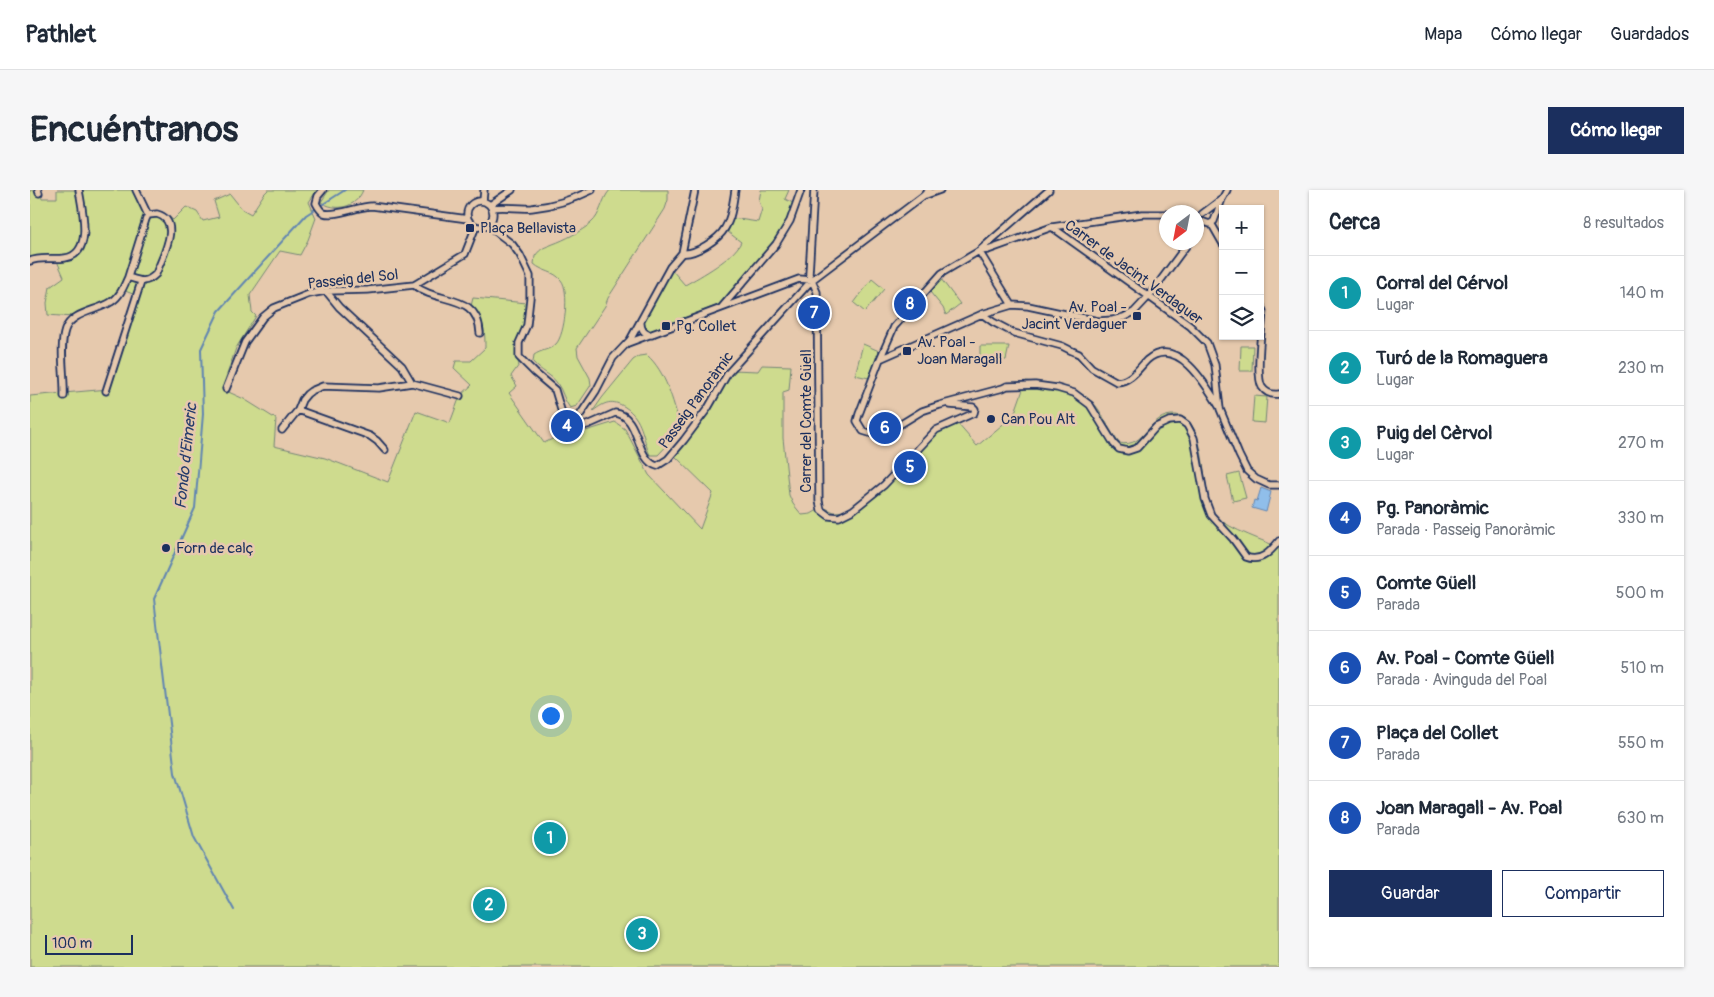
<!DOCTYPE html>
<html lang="es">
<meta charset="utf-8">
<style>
:root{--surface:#fff;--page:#f6f6f7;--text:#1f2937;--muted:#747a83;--line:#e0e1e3;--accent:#1b2f5e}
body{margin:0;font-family:Pangolin,sans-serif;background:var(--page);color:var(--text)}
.controls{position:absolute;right:15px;top:15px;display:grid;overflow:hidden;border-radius:0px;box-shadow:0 1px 4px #0004}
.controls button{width:45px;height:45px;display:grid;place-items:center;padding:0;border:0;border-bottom:1px solid var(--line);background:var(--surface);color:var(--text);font:25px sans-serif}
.compass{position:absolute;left:1129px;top:15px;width:45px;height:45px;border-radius:50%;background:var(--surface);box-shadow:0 1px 4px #0004;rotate:212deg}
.scale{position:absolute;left:15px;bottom:12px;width:88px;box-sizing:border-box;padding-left:5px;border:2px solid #1b2f5e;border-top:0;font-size:14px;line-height:18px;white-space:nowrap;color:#1b2f5e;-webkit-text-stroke:4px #e6c9ad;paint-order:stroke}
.you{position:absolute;left:520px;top:525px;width:18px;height:18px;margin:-12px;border:4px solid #fff;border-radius:50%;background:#1a73e8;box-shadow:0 0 0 8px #1a73e833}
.badge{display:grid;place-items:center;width:32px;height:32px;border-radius:50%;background:var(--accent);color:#fff;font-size:16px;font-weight:700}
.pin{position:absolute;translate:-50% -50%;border:2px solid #fff;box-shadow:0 1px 5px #0006}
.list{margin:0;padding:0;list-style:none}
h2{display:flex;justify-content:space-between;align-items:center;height:65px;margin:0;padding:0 20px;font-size:21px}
h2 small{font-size:16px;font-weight:400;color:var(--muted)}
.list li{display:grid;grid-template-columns:32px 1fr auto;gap:15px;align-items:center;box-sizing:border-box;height:75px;padding:0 20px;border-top:1px solid var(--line)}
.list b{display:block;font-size:19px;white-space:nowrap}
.list p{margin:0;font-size:16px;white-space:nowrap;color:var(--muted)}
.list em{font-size:16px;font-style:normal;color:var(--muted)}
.actions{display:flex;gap:10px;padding:15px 20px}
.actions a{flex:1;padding:11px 0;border:1px solid var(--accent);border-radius:0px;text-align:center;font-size:18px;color:var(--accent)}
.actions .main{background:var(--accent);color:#fff}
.icon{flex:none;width:28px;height:28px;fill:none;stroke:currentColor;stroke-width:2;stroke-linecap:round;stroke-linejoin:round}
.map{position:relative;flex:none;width:1249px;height:777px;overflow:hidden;border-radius:0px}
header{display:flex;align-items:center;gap:30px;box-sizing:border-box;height:70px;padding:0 25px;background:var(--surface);border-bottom:1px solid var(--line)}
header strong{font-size:24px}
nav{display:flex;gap:28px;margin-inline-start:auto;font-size:18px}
.intro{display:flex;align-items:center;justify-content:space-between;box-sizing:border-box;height:120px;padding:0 30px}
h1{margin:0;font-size:35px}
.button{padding:12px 22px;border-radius:0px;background:var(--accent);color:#fff;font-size:18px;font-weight:700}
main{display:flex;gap:30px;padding:0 30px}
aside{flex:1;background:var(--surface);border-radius:0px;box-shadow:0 1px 4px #0004}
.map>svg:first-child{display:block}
.green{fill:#cedb8e;stroke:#748576}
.water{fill:#90beea;stroke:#6185b2}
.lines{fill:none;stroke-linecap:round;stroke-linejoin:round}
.stream{stroke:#6185b2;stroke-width:2}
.street-casing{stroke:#1b2f5e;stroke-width:9}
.street{stroke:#e6c9ad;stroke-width:5.5}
.poi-dot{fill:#1b2f5e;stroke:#e6c9ad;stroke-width:2}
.labels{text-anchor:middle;stroke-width:5;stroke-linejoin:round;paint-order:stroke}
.poi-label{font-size:15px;fill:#1b2f5e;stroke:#e6c9ad;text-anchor:start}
.street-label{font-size:15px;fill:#1b2f5e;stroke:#e6c9ad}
.water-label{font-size:16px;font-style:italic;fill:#273d6c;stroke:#e6c9ad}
</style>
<header>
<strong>Pathlet</strong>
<nav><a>Mapa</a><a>Cómo llegar</a><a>Guardados</a></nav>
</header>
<div class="intro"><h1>Encuéntranos</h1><a class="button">Cómo llegar</a></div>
<main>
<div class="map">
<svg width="1249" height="777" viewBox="0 0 1249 777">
<rect width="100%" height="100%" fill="#e6c9ad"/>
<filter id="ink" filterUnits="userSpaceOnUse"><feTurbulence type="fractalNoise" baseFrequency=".02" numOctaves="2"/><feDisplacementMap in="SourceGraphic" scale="10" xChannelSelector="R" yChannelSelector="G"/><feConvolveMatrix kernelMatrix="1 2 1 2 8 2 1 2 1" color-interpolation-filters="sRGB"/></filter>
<g filter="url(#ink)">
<path class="green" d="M0 0H9L12 8H27V0H103L114 23 133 22 143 30 156 17 167 22 173 31 189 27 184 11 200 4 212 19 221 24 234 4 238 0H287L279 12 286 28 278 50 270 65 250 61 220 105 222 122 226 126 206 158 192 199 214 209 246 229 244 256 295 268 358 292 386 221 420 233 430 206 442 195 424 178 426 171H441L455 158C455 138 454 131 441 116L443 108 497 113C496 119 496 125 495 130 491 147 483 158 489 175L481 186 487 196 479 203 514 253 535 243 543 245 585 232 595 239 619 285 670 339 683 303 644 265 659 248 702 180 728 181 732 175 761 176 759 200 753 202V248L759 305 763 314 772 325 781 324 793 317 804 322 815 321 845 305 905 243 927 233 947 256 984 225 996 191C1022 194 1053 196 1069 220 1076 231 1081 243 1089 253 1117 259 1117 223 1146 225 1177 227 1172 298 1181 320 1188 335 1227 348 1243 355L1249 347V777H0V206L79 199 108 106 90 99 78 111 56 120 43 127 18 125 17 113 20 97 34 87 27 71 0 72Z
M299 0H333C326 18 306 22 291 12Z
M580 0H638V10L635 19 578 108 575 116 547 158 548 166 560 188 561 195 547 216 540 218C534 211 533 201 527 193 522 185 510 181 503 172L504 165C511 160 520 160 526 154 535 145 540 100 531 90 524 81 513 82 504 74L505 66C512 57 514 58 523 54 534 50 552 41 561 33 571 25 571 10 580 0Z
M731 0H759L755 9 763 13 759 29 742 54 688 115 621 141 614 136 613 132 642 80 655 95C671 86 704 68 711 52L698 42 702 28 728 32 732 19 729 11Z
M842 89 854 99 835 122 824 113Z
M911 89 930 114 916 125 913 118 900 102Z
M833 154 849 161 839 188 825 185Z
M950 156H979L976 170H950Z
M1211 156H1223L1222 181H1210Z
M617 165C636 182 643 211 650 235L644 248 628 265H620C612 247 613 229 595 217 582 209 575 212 563 221L572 208 603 170 609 166Z
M1224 206 1237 207 1235 233 1222 232Z
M1209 283 1216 308 1203 311 1197 286Z"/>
<path class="water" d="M1231 298 1241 302 1236 322 1222 318 1224 310 1227 311Z"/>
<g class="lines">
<path class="stream" d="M204 720 164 647 145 583 124 409 165 318 173 224 171 159 189 121 276 25 315 0"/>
<defs>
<path id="street" d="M8 0 9 3
M106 0 118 25
M293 0 288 6 286 13C288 17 290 21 294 23 304 27 329 16 342 16L438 29
M784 0 779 84 787 102 789 311 791 320 799 326 809 327 823 320 854 295 906 240 944 223 945 219 943 217 920 215
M896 5 910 0
M437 24a13 13 0 1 1 26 0a13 13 0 1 1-26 0Z
M453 11 454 0
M460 15 482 0
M462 18C476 16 488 19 502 18 522 16 544 9 562 0
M127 24C153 31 132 67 126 84 116 94 110 91 98 87L116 29 118 25Z
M1136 24H1112L1022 37 958 60 949 61 912 83 864 137 850 169 829 224 827 231 833 241 846 245 866 237 892 221 910 215 973 198 977 196 1005 195 1027 198 1044 203 1060 215 1084 254 1089 259 1098 261 1107 258 1126 237 1139 231 1150 230 1157 235 1164 248 1175 309 1181 325 1203 349 1216 367C1231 373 1241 361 1249 351
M1172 24 1192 9
M1174 32 1180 34 1184 31 1192 9 1197 0
M1181 33 1193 54
M457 35 482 54 490 65 500 86V108L497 135 489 153V167L505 183 525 200 534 230 542 237H550L560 234 585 223C610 225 605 270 627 276L638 269 654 250 678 218 698 183 782 90 893 6 899 0
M1022 37 1160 136 1177 153 1185 175 1190 219 1209 265 1217 281 1226 289 1239 295H1249
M1166 42 1174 32
M950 60 1019 0
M949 61 982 115
M652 63C665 65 689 49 695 38 702 27 703 12 705 0
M0 71C12 66 23 70 35 68 64 64 52 19 49 0
M384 95C408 115 448 102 450 143
M1230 113 1233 121C1232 136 1225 185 1232 197 1236 203 1242 205 1249 204
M692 117 746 54 760 31 771 0
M952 124 963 132 984 143 1032 156 1042 161 1049 164 1062 178 1087 192C1101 191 1108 179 1117 170 1147 144 1177 196 1190 218
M611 131C610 139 614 144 622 145
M598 153 769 89 782 90
M850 169 952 124 982 115 998 116 1068 131 1083 130 1094 127 1104 122 1119 106 1159 52
M382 193 430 206
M196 199 215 152 233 127 244 118 279 104 296 101 338 100 384 95 435 64 446 36
M76 201 111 92
M34 206C35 188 29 157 35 140 41 122 67 121 81 112 90 107 94 96 98 87
M268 220 340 246 347 251 355 260
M542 237 566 201 583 168 600 150 640 77 652 63 665 0
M252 240 268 220 272 210 277 204 281 201 293 196 349 198 382 193 372 176 309 117 296 101"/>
</defs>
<use href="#street" class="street-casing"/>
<use href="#street" class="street"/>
</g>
</g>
<g class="poi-dot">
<rect x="435" y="33" width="10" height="10" rx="2.5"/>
<rect x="1102" y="121" width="10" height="10" rx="2.5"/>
<rect x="631" y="131" width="10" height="10" rx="2.5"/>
<rect x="872" y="156" width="10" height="10" rx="2.5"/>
<circle cx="961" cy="229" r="5"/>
<circle cx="136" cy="358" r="5"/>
</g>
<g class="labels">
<g class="poi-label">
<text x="450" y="43">Plaça Bellavista</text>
<text x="1097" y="122" text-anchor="end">Av. Poal -<tspan x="1097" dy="17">Jacint Verdaguer</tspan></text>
<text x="646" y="141">Pg. Collet</text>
<text x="887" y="157">Av. Poal -<tspan x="887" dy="17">Joan Maragall</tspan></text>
<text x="971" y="234">Can Pou Alt</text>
<text x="146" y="363">Forn de calç</text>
</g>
<g class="street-label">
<text transform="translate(1104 82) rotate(36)" y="5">Carrer de Jacint Verdaguer</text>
<text transform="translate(323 89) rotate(-6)" y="5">Passeig del Sol</text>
<text transform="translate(666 210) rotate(-54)" y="5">Passeig Panoràmic</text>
<text transform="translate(776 231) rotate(-90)" y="5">Carrer del Comte Güell</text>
</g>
<g class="water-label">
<text transform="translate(155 266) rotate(-84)" y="6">Fondo d'Eimeric</text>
</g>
</g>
</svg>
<div class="controls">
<button>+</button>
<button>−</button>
<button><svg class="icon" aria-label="layers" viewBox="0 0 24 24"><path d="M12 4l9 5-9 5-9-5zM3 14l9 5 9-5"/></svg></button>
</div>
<svg class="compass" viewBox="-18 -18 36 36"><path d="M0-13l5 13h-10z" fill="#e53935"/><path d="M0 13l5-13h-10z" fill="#747a83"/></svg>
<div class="scale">100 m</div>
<div class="you"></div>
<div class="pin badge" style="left:520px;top:648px;background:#0f9aa8">1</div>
<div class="pin badge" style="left:459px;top:715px;background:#0f9aa8">2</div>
<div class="pin badge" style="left:612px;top:744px;background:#0f9aa8">3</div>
<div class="pin badge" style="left:537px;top:236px;background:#1a4fb4">4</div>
<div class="pin badge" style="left:880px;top:277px;background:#1a4fb4">5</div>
<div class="pin badge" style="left:855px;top:238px;background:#1a4fb4">6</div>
<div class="pin badge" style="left:784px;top:123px;background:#1a4fb4">7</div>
<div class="pin badge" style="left:880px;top:114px;background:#1a4fb4">8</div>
</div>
<aside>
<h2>Cerca<small>8 resultados</small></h2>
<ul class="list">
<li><span class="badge" style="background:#0f9aa8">1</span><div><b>Corral del Cérvol</b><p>Lugar</p></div><em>140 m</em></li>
<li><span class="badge" style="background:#0f9aa8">2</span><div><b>Turó de la Romaguera</b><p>Lugar</p></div><em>230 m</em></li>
<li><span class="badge" style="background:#0f9aa8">3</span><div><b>Puig del Cèrvol</b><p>Lugar</p></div><em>270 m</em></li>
<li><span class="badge" style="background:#1a4fb4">4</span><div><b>Pg. Panoràmic</b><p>Parada · Passeig Panoràmic</p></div><em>330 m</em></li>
<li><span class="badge" style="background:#1a4fb4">5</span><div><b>Comte Güell</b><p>Parada</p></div><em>500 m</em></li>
<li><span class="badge" style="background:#1a4fb4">6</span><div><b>Av. Poal - Comte Güell</b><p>Parada · Avinguda del Poal</p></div><em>510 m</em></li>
<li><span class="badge" style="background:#1a4fb4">7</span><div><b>Plaça del Collet</b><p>Parada</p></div><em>550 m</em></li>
<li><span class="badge" style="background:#1a4fb4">8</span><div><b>Joan Maragall - Av. Poal</b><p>Parada</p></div><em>630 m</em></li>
</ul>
<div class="actions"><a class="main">Guardar</a><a>Compartir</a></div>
</aside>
</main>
